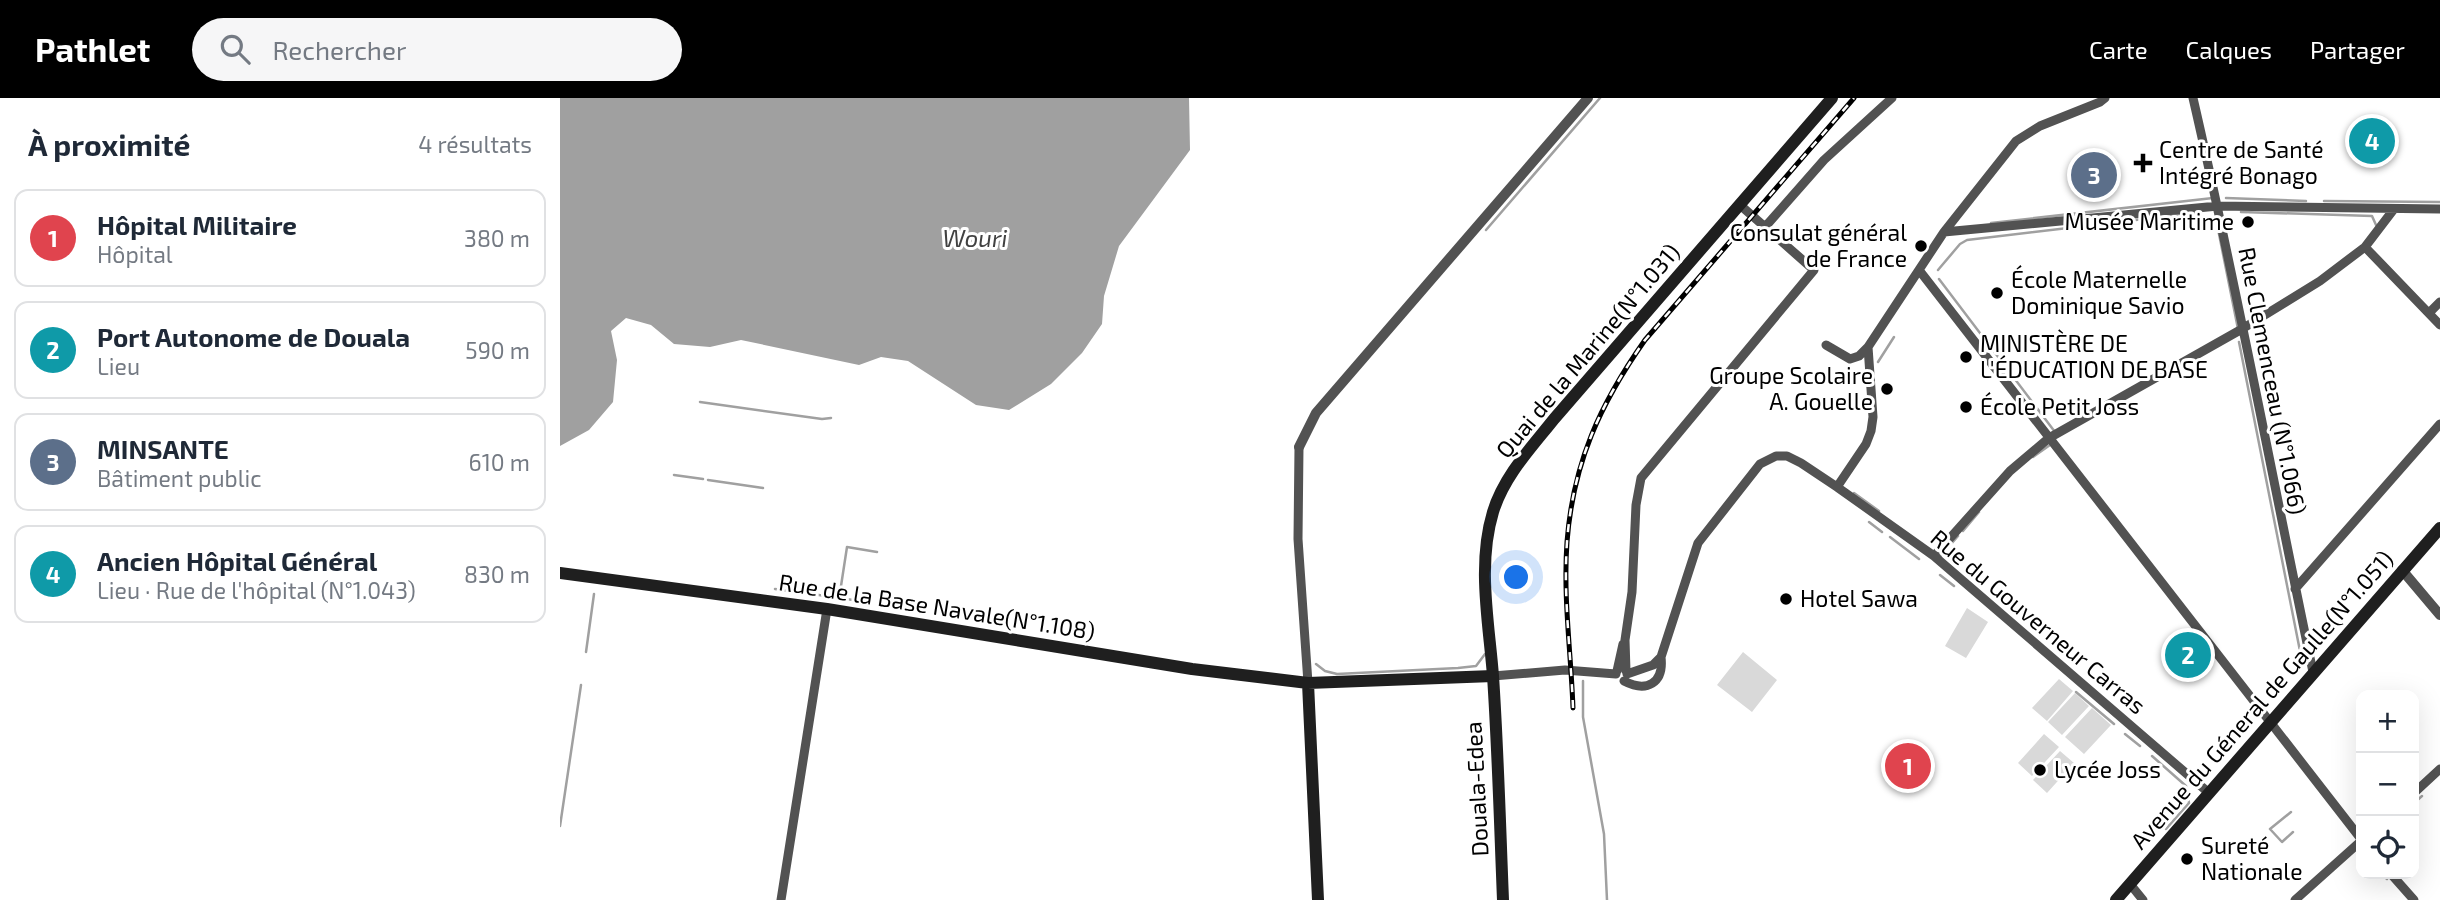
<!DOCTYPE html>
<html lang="fr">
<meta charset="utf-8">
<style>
:root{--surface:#fff;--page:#f6f6f7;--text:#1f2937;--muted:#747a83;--line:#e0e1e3;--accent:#000}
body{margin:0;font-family:"Exo 2",sans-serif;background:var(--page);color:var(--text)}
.controls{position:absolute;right:21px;bottom:21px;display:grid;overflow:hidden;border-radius:14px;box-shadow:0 7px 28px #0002}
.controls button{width:63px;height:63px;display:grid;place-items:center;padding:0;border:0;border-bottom:2px solid var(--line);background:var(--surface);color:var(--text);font:35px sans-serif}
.you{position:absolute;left:957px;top:480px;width:24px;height:24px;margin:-18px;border:5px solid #fff;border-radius:50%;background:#1a73e8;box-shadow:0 0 0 10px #1a73e833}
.badge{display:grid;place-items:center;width:46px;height:46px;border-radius:50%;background:var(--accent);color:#fff;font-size:23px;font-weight:700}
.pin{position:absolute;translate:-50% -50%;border:4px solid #fff;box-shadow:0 2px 7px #0006}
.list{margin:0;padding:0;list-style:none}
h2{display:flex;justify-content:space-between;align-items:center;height:91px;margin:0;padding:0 28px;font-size:30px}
h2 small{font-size:23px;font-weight:400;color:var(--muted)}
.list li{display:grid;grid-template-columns:46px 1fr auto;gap:21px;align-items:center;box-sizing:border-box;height:98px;margin:0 14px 14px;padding:0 14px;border:2px solid var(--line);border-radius:14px}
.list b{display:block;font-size:26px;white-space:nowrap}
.list p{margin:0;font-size:23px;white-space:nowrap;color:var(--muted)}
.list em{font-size:23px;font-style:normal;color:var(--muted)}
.icon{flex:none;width:38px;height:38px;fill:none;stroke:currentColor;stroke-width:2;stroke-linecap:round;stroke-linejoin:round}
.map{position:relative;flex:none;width:1880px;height:802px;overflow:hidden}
header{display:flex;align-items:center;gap:42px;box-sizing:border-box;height:98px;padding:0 35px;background:var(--accent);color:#fff}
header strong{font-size:33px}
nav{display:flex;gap:38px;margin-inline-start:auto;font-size:24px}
.search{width:490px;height:63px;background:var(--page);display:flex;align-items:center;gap:18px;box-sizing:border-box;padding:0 24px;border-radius:38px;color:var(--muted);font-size:26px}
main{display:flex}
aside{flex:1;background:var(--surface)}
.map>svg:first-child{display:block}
.green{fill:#d9d9d9}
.water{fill:#a0a0a0}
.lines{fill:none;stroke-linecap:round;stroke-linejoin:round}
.stream{stroke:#a0a0a0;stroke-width:2.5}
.minor{stroke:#525252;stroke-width:9}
.tertiary{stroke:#525252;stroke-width:10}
.secondary{stroke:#1f1f1f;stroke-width:12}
.rail-casing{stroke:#000;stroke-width:5}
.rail{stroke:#fff;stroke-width:2.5;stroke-dasharray:8;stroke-linecap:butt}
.poi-dot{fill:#000;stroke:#fff;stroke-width:2.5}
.labels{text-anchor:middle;stroke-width:6;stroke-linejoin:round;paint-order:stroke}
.poi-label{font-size:23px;fill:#000;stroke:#fff;text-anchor:start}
.street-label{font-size:23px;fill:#000;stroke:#fff}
.water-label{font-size:24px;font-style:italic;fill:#414141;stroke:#fff}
</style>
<header>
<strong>Pathlet</strong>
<div class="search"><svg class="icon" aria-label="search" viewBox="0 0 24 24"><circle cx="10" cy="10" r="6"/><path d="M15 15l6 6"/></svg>Rechercher</div>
<nav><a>Carte</a><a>Calques</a><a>Partager</a></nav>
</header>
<main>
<aside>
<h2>À proximité<small>4 résultats</small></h2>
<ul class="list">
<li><span class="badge" style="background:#e0444e">1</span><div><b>Hôpital Militaire</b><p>Hôpital</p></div><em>380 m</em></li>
<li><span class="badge" style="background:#0f9aa8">2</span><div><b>Port Autonome de Douala</b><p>Lieu</p></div><em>590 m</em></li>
<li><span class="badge" style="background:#5c6f8a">3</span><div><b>MINSANTE</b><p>Bâtiment public</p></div><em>610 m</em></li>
<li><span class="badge" style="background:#0f9aa8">4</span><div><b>Ancien Hôpital Général</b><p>Lieu · Rue de l'hôpital (N°1.043)</p></div><em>830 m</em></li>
</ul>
</aside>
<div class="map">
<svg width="1880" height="802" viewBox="0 0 1880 802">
<rect width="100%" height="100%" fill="#fff"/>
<path class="green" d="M1407 510 1428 524 1406 560 1385 548Z
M1183 554 1217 582 1192 614 1157 587Z
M1499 581 1513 593 1487 623 1472 610Z
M1515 595 1529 608 1502 637 1488 624Z
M1532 610 1551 627 1524 656 1505 639Z
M1484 636 1499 649 1472 678 1458 665Z
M1500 653 1514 665 1487 695 1473 682Z"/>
<path class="water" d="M0 0H629L630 52 559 148 544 198 542 226 522 255 491 286 449 312 416 307 348 263 321 259 299 267 181 242 150 249 114 246 91 227 66 220 51 233 57 262 53 304 29 332 0 348Z"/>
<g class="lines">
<path class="stream" d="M1666 100 1746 103
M1764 103 1880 104
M1681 114 1812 118 1816 127
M1656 121 1678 231
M1431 125 1653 100
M926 132 1040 0
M1378 172 1400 146 1407 142 1635 115
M1379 181 1495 334
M1679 244 1740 553
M1318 264 1334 239
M140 304 262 321 271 320
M1473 359 1490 347
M114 377 143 381
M148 382 203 390
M1294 395 1319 413
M1309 424 1322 434
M1403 433 1419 414
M1330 439 1359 461
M1380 459 1398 438
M1380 477 1394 488
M281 488 287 449 317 454
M215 491 237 494
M245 495 307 504
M26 554 34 496
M756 566 765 573 777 576 898 570 916 568 925 556
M1023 583V619L1044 736 1047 802
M1516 594 1554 626
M1565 636 1580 648
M1592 658 1626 688 1629 705 1606 731
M1854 705 1862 698
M1731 714 1710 731 1722 744 1733 734
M0 728 21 587
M1822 776 1827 781"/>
<path class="minor" d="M1633 0C1677 190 1713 383 1753 574
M1205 129 1264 62 1332 0
M1384 134 1658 108 1880 111
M1805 149 1880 227
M1359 172 1801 741
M1869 215 1880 204
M1266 247 1290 261 1299 258 1308 249
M739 349 738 441 748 585
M1277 389 1306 346 1311 333 1313 319 1308 249 1384 134 1456 43 1480 28 1540 4 1545 0
M1374 458 1450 373 1489 340 1682 231 1760 183 1805 149 1834 111
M1735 491 1880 326
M1057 573 1063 546
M1066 573 1065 542 1072 494 1076 407 1081 380 1254 172 1180 107
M1067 576 1093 567 1101 559
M933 578 1005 572 1056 576
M1064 583C1087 595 1104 585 1101 559L1138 445 1200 366 1216 358H1227L1241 365 1277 389 1374 458 1649 695
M1854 695 1880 671
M1831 776 1854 802
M1570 786 1583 802
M221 802 267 511
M1735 802 1801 743"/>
<path class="tertiary" d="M739 349 756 315 1028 0
M1842 472 1880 517"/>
<path class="secondary" d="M0 475 267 511 632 571 748 585 933 578
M748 585 758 802
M943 802C940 728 938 653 933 578 929 525 917 467 933 414 944 378 971 350 994 321L1272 0
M1556 802 1880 430"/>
<defs>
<path id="rail" d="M1013 610C1011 555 1003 499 1007 444 1013 365 1040 306 1085 242L1294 0"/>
</defs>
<use href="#rail" class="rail-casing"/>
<use href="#rail" class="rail"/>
</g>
<g class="poi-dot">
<path d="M1579.5 54.5h7v7h7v7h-7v7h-7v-7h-7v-7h7z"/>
<circle cx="1688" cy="124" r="7"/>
<circle cx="1361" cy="148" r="7"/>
<circle cx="1437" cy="195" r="7"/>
<circle cx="1406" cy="259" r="7"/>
<circle cx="1327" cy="291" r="7"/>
<circle cx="1406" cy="309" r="7"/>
<circle cx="1226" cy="501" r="7"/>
<circle cx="1480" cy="672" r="7"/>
<circle cx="1627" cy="761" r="7"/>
</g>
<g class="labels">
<g class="poi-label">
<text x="1599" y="60">Centre de Santé<tspan x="1599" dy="26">Intégré Bonago</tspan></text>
<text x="1674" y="132" text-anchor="end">Musée Maritime</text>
<text x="1347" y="143" text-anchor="end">Consulat général<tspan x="1347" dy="26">de France</tspan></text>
<text x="1451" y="190">École Maternelle<tspan x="1451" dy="26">Dominique Savio</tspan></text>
<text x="1420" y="254">MINISTÈRE DE<tspan x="1420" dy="26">L'ÉDUCATION DE BASE</tspan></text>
<text x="1313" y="286" text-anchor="end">Groupe Scolaire<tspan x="1313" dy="26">A. Gouelle</tspan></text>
<text x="1420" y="317">École Petit Joss</text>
<text x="1240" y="509">Hotel Sawa</text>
<text x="1494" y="680">Lycée Joss</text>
<text x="1641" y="756">Sureté<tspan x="1641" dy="26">Nationale</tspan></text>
</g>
<g class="street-label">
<text transform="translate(1028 253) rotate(-50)" y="8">Quai de la Marine(N°1.031)</text>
<text transform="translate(1712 283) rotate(79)" y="8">Rue Clemenceau (N°1.066)</text>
<text transform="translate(377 509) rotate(9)" y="8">Rue de la Base Navale(N°1.108)</text>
<text transform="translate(1478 524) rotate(40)" y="8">Rue du Gouverneur Carras</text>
<text transform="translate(1702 602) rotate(-49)" y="8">Avenue du Géneral de Gaulle(N°1.051)</text>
<text transform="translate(917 691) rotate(-93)" y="8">Douala-Edea</text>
</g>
<g class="water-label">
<text x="415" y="149">Wouri</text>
</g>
</g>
</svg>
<div class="controls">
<button>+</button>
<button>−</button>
<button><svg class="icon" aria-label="locate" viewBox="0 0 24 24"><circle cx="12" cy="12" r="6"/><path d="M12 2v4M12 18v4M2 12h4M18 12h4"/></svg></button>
</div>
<div class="you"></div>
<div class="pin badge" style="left:1348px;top:668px;background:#e0444e">1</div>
<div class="pin badge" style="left:1628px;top:557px;background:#0f9aa8">2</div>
<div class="pin badge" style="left:1534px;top:77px;background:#5c6f8a">3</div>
<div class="pin badge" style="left:1812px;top:43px;background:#0f9aa8">4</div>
</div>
</main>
